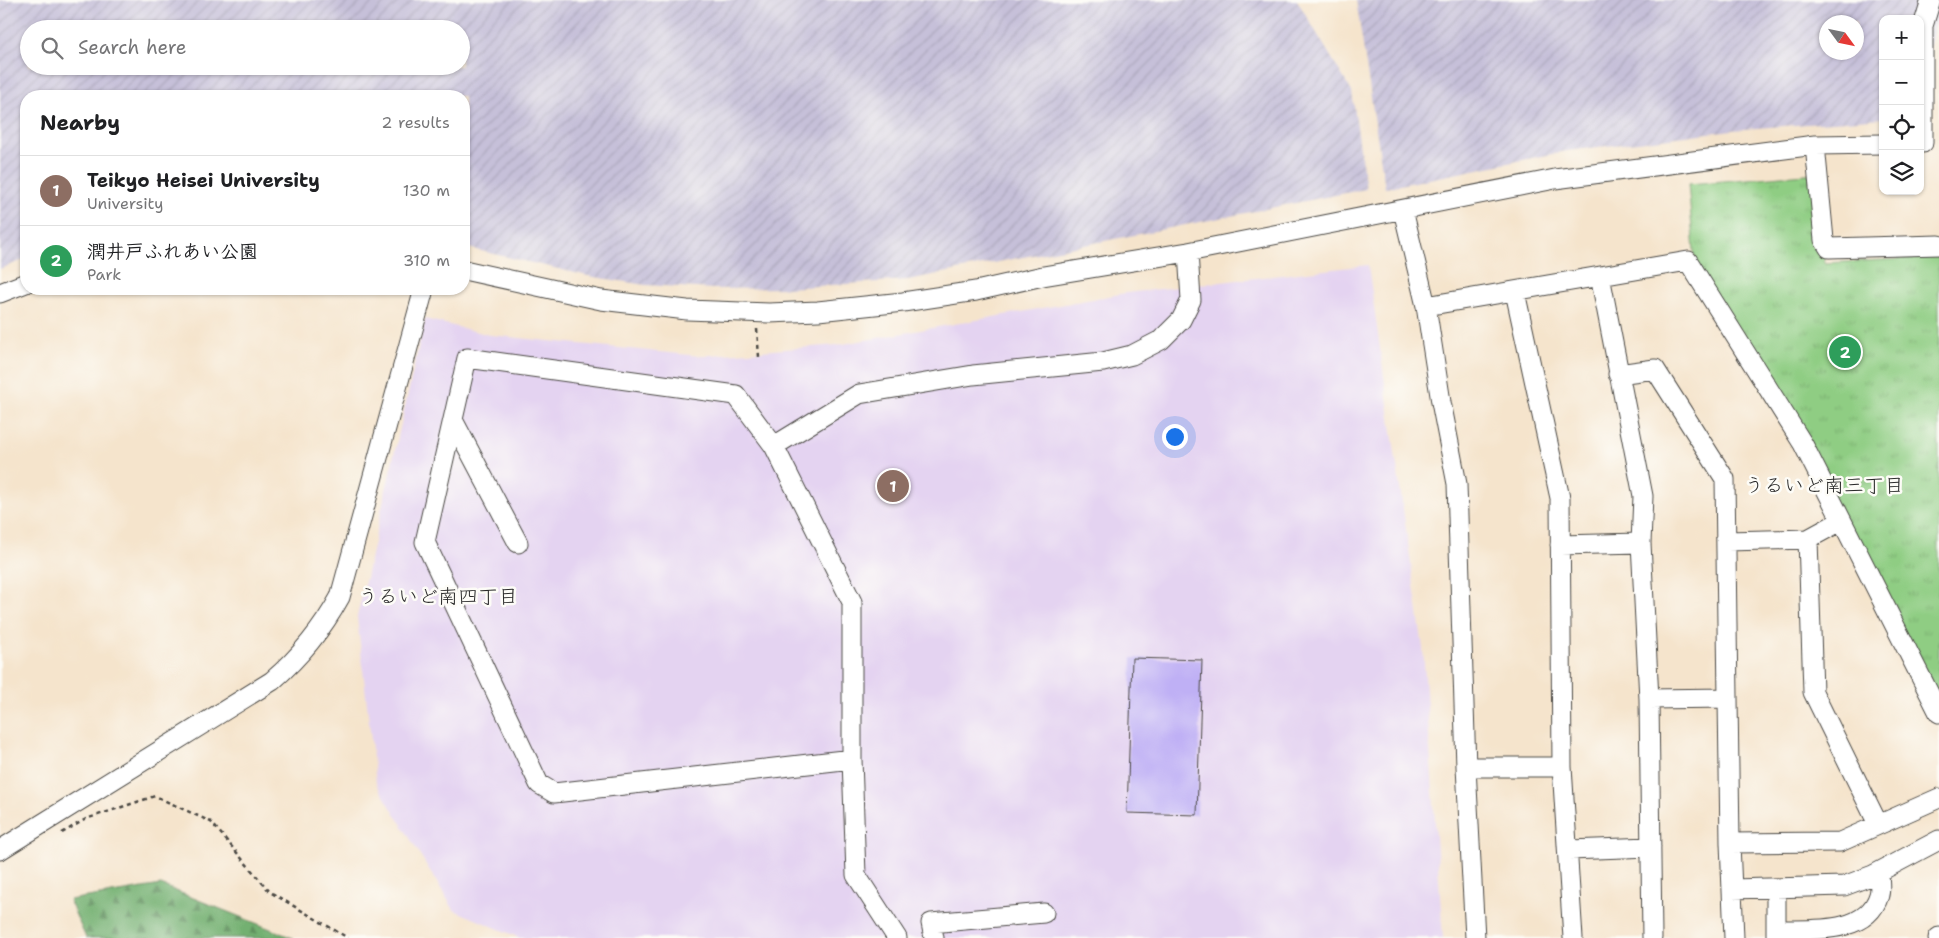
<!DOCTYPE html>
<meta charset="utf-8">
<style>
:root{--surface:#fff;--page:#f6f6f6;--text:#202124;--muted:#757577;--line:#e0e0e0;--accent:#1a73e8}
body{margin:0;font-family:"Shantell Sans","Klee One",sans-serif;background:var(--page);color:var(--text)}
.controls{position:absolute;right:15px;top:15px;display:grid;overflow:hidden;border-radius:10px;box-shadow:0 1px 4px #0004}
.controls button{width:45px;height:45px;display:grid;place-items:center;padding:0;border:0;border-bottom:1px solid var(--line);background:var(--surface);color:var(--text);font:25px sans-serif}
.compass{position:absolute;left:1819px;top:15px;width:45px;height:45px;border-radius:50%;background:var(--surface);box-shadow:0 1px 4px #0004;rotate:123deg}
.you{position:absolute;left:1174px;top:436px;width:18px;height:18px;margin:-12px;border:4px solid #fff;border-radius:50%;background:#1a73e8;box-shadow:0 0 0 8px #1a73e833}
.badge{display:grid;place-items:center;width:32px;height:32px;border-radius:50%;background:var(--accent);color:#fff;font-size:16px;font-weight:700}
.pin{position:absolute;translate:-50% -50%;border:2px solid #fff;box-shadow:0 1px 5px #0006}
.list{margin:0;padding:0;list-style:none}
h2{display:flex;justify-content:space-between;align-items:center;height:65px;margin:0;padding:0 20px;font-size:21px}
h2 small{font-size:16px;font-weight:400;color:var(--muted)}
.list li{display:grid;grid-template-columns:32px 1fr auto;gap:15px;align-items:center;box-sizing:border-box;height:70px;padding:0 20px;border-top:1px solid var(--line)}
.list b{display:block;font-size:19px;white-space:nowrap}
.list p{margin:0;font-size:16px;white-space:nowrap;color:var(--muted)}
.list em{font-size:16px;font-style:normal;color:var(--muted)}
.icon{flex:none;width:28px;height:28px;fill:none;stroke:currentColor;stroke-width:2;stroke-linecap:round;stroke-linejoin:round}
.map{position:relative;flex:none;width:1939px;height:938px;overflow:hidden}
.search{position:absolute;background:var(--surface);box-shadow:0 1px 4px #0004;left:20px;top:20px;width:450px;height:55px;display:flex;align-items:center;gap:12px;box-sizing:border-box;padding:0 18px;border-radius:28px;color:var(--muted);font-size:19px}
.panel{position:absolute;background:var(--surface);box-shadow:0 1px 4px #0004;left:20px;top:90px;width:450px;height:205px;border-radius:20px}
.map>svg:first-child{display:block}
.built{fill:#e4d3f1}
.industrial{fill:url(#industrial-furrows);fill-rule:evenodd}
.forest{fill:url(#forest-firs);stroke:#4f6e4e}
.park{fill:url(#park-tufts);stroke:#5d7c57}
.building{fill:#bfb0f5}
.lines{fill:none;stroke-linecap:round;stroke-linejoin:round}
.minor-casing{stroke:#494743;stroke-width:21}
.path{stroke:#494743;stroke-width:2.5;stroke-dasharray:4 4;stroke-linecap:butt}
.minor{stroke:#fff;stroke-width:19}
.labels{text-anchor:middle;stroke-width:5;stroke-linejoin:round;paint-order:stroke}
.neighbourhood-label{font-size:20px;fill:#2b2b2b;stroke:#fdfcf7}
</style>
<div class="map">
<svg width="1939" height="938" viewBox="0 0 1939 938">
<defs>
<pattern id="industrial-furrows" width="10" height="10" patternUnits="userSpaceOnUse" patternTransform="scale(1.25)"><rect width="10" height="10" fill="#c6c0d9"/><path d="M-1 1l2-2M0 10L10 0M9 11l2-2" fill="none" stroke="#aaa5ba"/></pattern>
<pattern id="forest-firs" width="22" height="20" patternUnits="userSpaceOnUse" patternTransform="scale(1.25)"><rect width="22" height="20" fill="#73b071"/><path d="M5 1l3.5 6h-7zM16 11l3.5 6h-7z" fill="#5f8f5d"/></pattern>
<pattern id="park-tufts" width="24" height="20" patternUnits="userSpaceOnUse" patternTransform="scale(1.25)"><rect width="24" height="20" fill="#8fcd83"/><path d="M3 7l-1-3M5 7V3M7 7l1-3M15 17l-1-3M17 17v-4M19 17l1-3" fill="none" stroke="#7cb071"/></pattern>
</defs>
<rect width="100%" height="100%" fill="#fdfcf7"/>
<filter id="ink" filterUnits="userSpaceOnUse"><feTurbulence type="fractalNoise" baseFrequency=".02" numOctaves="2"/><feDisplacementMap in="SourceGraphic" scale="10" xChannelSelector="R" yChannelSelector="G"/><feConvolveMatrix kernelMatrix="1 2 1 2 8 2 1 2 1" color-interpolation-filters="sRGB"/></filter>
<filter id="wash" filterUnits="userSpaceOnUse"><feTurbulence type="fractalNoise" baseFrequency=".0096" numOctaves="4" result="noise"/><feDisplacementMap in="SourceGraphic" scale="20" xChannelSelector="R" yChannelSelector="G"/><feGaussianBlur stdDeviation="1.12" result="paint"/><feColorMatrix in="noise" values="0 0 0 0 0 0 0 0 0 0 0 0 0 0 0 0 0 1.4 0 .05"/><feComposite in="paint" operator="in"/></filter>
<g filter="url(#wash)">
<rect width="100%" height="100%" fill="#f5e4cc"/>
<path class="built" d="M1368 265 1423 648 1443 938H520L454 910 376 783 357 617 425 319 490 335 699 356 838 345 1126 293Z"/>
<path class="industrial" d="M0 0H1297L1352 92 1366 189 908 280 787 288 714 289 645 285 588 276 464 247V96H26V259L0 269ZM29 29H461V66H29Z
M1356 0H1939V9L1920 83V19H1883V118L1732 130 1567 151 1385 188ZM1826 22H1856V52H1826Z"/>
<path class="forest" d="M161 885 293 938H86L69 900Z"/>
<path class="park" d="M1817 173 1825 263 1939 257V695L1695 262 1688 184Z"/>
<g id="blocks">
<path class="building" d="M1132 658 1202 660 1197 815 1127 813Z"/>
</g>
</g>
<g filter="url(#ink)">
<use href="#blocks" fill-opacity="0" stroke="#494743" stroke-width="1"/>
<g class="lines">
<defs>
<path id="minor" d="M1923 143V26L1931 0
M1815 145 1824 240 1829 248 1939 245
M1403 210 1426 306 1441 402 1457 484 1466 767 1475 938
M464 270 601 300 687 310 769 313 818 311 903 302 976 291 1043 276 1188 252 1555 179 1815 145 1883 144
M1600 276 1643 496 1641 543 1649 699 1652 938
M1515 292 1560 498 1562 767 1573 938
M0 293 26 283
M1426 306 1688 261 1803 444 1939 713
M1618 374 1655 369 1725 479 1730 843 1734 938
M453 420 518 543
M774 446 859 394 973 375 1103 362 1132 355 1161 340 1181 320 1191 300 1188 252
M1808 539 1813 692 1878 824
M1727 541 1808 539 1841 521
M1560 545 1641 543
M1649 699 1728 698
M852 759 554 793 539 784 425 542 467 358 736 395 774 446 852 602V759L856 875 897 938
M1466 767H1562
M1730 843 1840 842 1939 798
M0 850 272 681C301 656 322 630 340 597L424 289
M1569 850 1651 847
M1776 888V938
M1732 889 1844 886 1873 875 1939 840
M1776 930C1809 929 1867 936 1879 895 1881 889 1879 879 1879 872
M934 938 931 923 1044 913
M1938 938 1939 937"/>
</defs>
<use href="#minor" class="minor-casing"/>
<path class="path" d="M757 329 759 357
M62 833 86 819 155 796 211 822 270 892 348 938"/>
<use href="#minor" class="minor"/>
</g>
</g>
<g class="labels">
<g class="neighbourhood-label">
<text x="1824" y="492">うるいど南三丁目</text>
<text x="438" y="603">うるいど南四丁目</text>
</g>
</g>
</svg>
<div class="controls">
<button>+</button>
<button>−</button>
<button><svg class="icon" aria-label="locate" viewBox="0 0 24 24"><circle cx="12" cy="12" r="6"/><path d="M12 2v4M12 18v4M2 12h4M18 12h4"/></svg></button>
<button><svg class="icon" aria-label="layers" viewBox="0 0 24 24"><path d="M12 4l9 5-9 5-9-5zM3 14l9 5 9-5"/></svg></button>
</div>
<svg class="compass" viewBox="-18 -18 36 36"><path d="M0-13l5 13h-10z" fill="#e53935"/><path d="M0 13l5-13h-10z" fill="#757577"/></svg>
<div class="you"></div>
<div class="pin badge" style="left:893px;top:486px;background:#8d6e63">1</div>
<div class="pin badge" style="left:1845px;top:352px;background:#2e9e5b">2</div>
<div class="search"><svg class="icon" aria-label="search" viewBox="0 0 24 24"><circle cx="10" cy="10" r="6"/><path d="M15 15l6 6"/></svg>Search here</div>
<section class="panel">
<h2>Nearby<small>2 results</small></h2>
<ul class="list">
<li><span class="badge" style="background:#8d6e63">1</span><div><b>Teikyo Heisei University</b><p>University</p></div><em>130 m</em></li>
<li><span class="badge" style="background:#2e9e5b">2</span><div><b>潤井戸ふれあい公園</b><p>Park</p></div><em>310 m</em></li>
</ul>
</section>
</div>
